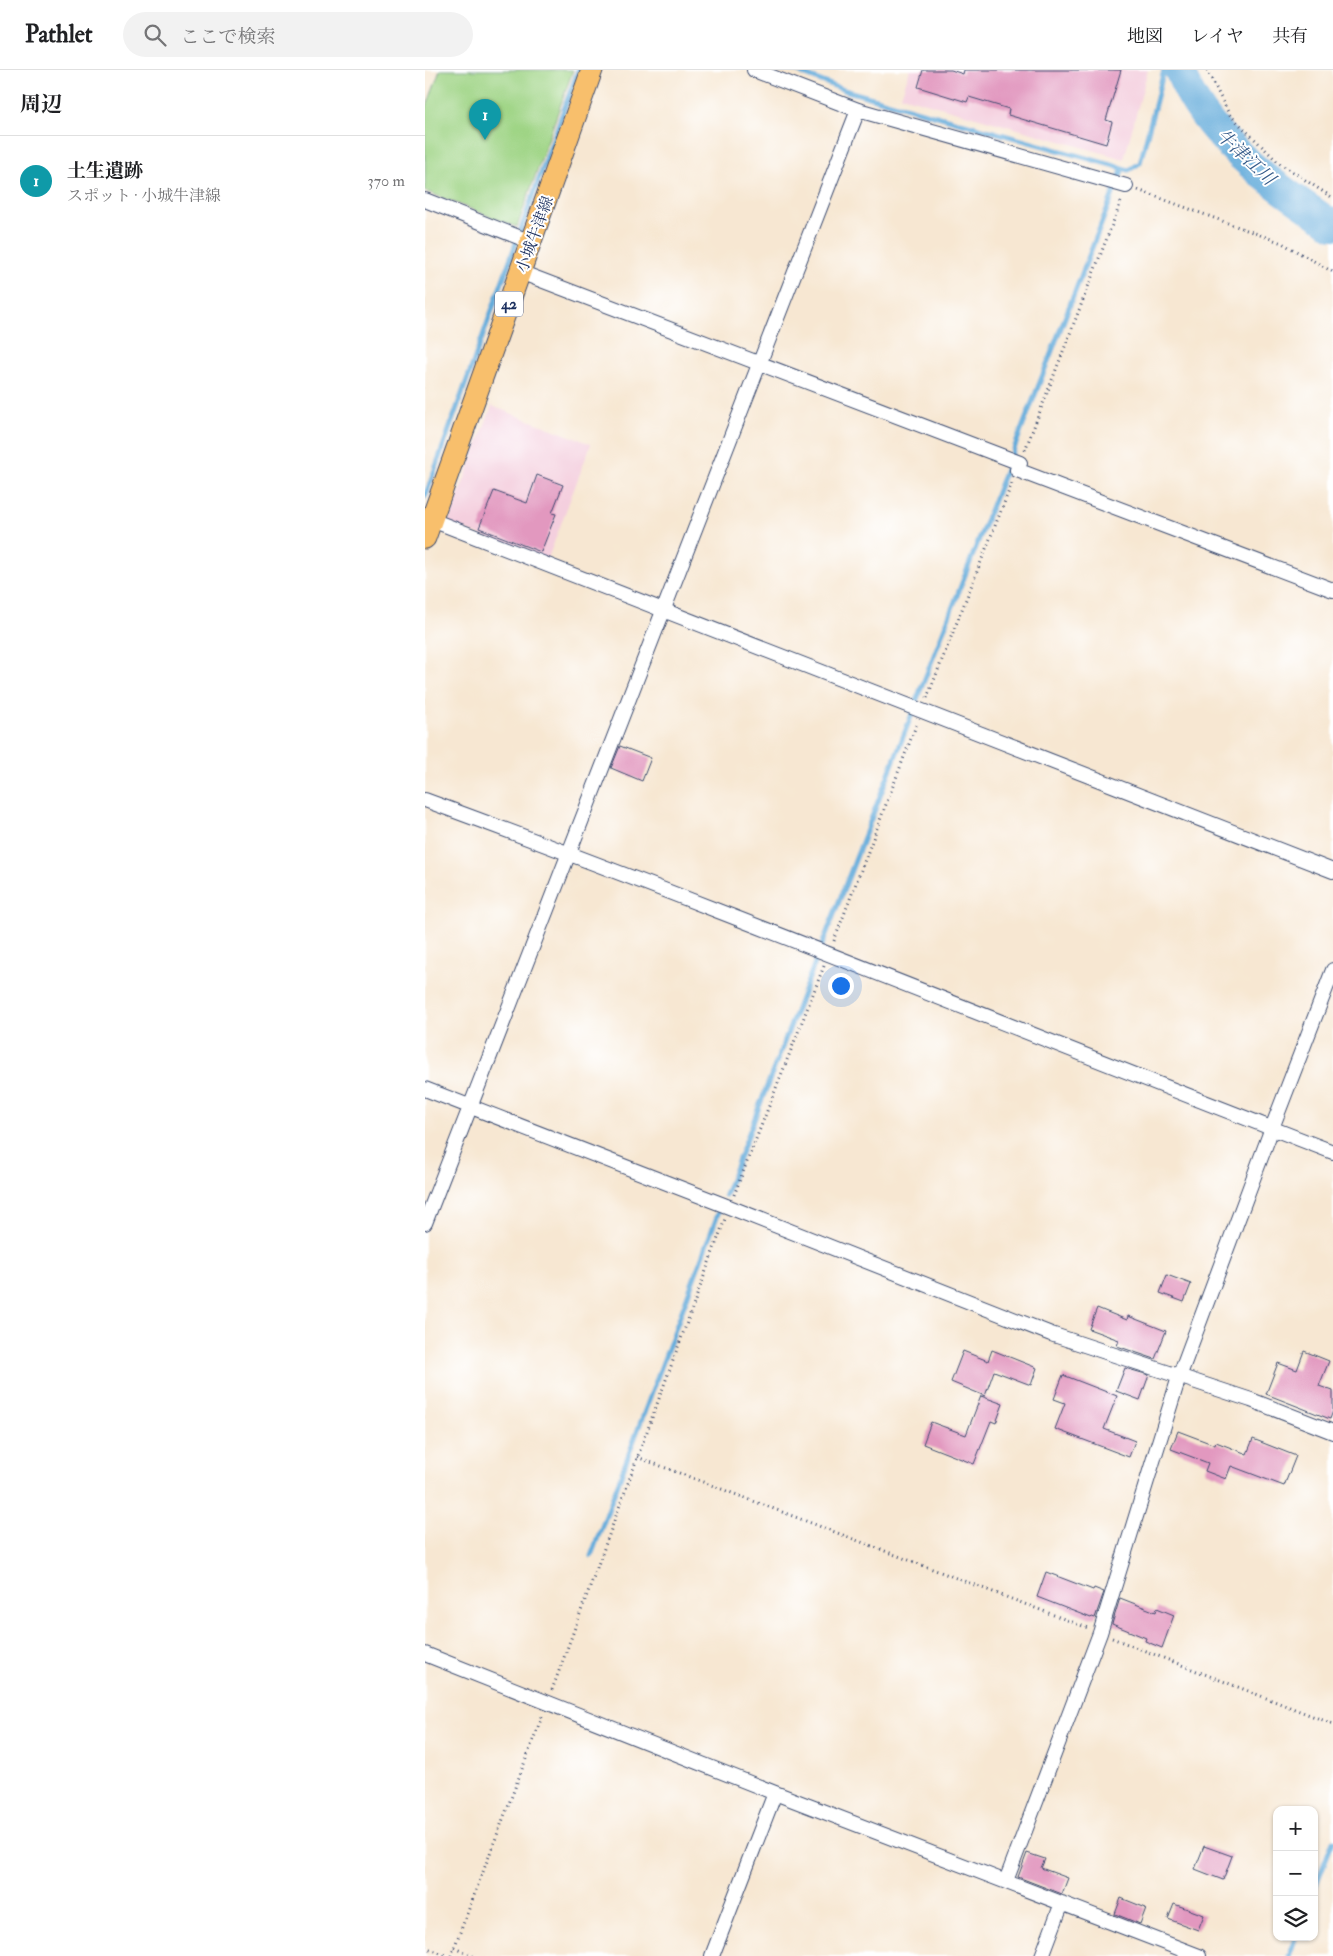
<!DOCTYPE html>
<html lang="ja">
<meta charset="utf-8">
<style>
:root{--surface:#fff;--page:#f2f2f2;--text:#202124;--muted:#757577;--line:#e0e0e0;--accent:#b5179e}
body{margin:0;font-family:"IM FELL Double Pica","Noto Serif JP",serif;background:var(--page);color:var(--text)}
.controls{position:absolute;right:15px;bottom:15px;display:grid;overflow:hidden;border-radius:10px;box-shadow:0 1px 4px #0004}
.controls button{width:45px;height:45px;display:grid;place-items:center;padding:0;border:0;border-bottom:1px solid var(--line);background:var(--surface);color:var(--text);font:25px sans-serif}
.you{position:absolute;left:415px;top:915px;width:18px;height:18px;margin:-12px;border:4px solid #fff;border-radius:50%;background:#1a73e8;box-shadow:0 0 0 8px #1a73e833}
.badge{display:grid;place-items:center;width:32px;height:32px;border-radius:50%;background:var(--accent);color:#fff;font-size:16px;font-weight:700}
.pin{position:absolute;translate:-50% -41px;filter:drop-shadow(0 1px 2px #0008)}
.pin::after{content:'';position:absolute;top:26px;width:18px;height:15px;background:inherit;clip-path:polygon(0 0,100% 0,50% 100%)}
.list{margin:0;padding:0;list-style:none}
h2{display:flex;justify-content:space-between;align-items:center;height:65px;margin:0;padding:0 20px;font-size:21px}
h2 small{font-size:16px;font-weight:400;color:var(--muted)}
.list li{display:grid;grid-template-columns:32px 1fr auto;gap:15px;align-items:center;box-sizing:border-box;height:90px;padding:0 20px;border-top:1px solid var(--line)}
.list b{display:block;font-size:19px;white-space:nowrap}
.list p{margin:0;font-size:16px;white-space:nowrap;color:var(--muted)}
.list em{font-size:16px;font-style:normal;color:var(--muted)}
.icon{flex:none;width:28px;height:28px;fill:none;stroke:currentColor;stroke-width:2;stroke-linecap:round;stroke-linejoin:round}
.map{position:relative;flex:none;width:908px;height:1886px;overflow:hidden}
header{display:flex;align-items:center;gap:30px;box-sizing:border-box;height:70px;padding:0 25px;background:var(--surface);border-bottom:1px solid var(--line)}
header strong{font-size:24px}
nav{display:flex;gap:28px;margin-inline-start:auto;font-size:18px}
.search{width:350px;height:45px;background:var(--page);display:flex;align-items:center;gap:12px;box-sizing:border-box;padding:0 18px;border-radius:28px;color:var(--muted);font-size:19px}
main{display:flex}
aside{flex:1;background:var(--surface)}
.map>svg:first-child{display:block}
.built{fill:#f4cfde}
.green{fill:#9fd485;stroke:#5d8272}
.lines{fill:none;stroke-linecap:round;stroke-linejoin:round}
.stream{stroke:#63abda;stroke-width:5}
.river{stroke:#63abda;stroke-width:30}
.building{fill:#e298bf}
.street-casing{stroke:#3c4b6f;stroke-width:16}
.primary-casing{stroke:#3c4b6f;stroke-width:23}
.path{stroke:#3c4b6f;stroke-width:3;stroke-dasharray:1 4;stroke-linecap:butt}
.street{stroke:#fff;stroke-width:14}
.primary{stroke:#f8bf6c;stroke-width:21}
.labels{text-anchor:middle;stroke-width:4;stroke-linejoin:round;paint-order:stroke}
.shield{fill:#fff;stroke:#5f6d8e;stroke-width:1}
.shield-label{font-size:15px;font-weight:bold;fill:#1b2f5e}
.street-label{font-size:16px;fill:#1b2f5e;stroke:#fff}
.water-label{font-size:18px;font-style:italic;fill:#345a89;stroke:#fff}
</style>
<header>
<strong>Pathlet</strong>
<div class="search"><svg class="icon" aria-label="search" viewBox="0 0 24 24"><circle cx="10" cy="10" r="6"/><path d="M15 15l6 6"/></svg>ここで検索</div>
<nav><a>地図</a><a>レイヤ</a><a>共有</a></nav>
</header>
<main>
<aside>
<h2>周辺<small></small></h2>
<ul class="list">
<li><span class="badge" style="background:#0f9aa8">1</span><div><b>土生遺跡</b><p>スポット · 小城牛津線</p></div><em>370 m</em></li>
</ul>
</aside>
<div class="map">
<svg width="908" height="1886" viewBox="0 0 908 1886">
<rect width="100%" height="100%" fill="#fff"/>
<filter id="ink" filterUnits="userSpaceOnUse"><feTurbulence type="fractalNoise" baseFrequency=".02" numOctaves="2"/><feDisplacementMap in="SourceGraphic" scale="10" xChannelSelector="R" yChannelSelector="G"/><feConvolveMatrix kernelMatrix="1 2 1 2 8 2 1 2 1" color-interpolation-filters="sRGB"/></filter>
<filter id="wash" filterUnits="userSpaceOnUse"><feTurbulence type="fractalNoise" baseFrequency=".0096" numOctaves="4" result="noise"/><feDisplacementMap in="SourceGraphic" scale="20" xChannelSelector="R" yChannelSelector="G"/><feGaussianBlur stdDeviation="1.12" result="paint"/><feColorMatrix in="noise" values="0 0 0 0 0 0 0 0 0 0 0 0 0 0 0 0 0 1.4 0 .05"/><feComposite in="paint" operator="in"/></filter>
<g filter="url(#wash)">
<rect width="100%" height="100%" fill="#f7e7d2"/>
<path class="built" d="M485 0H723L699 89 476 26Z
M67 336 166 374 122 491 23 453Z"/>
<path class="green" d="M15 0H148L92 157 0 121V41Z"/>
<g class="lines">
<path class="stream" d="M368 0 419 20 704 100 715 93 739 0
M0 427 153 0
M490 634 698 98
M397 875 487 644
M300 1125 392 887
M166 1486 294 1141
M889 1820 908 1771
M864 1886 871 1867"/>
<path class="river" d="M754 0C781 70 848 114 908 155"/>
</g>
<g id="blocks">
<path class="building" d="M498 0H526L538 4 539 0H696L681 50 687 52 681 74 583 45 584 39 544 27 542 32 493 17Z
M112 405 138 415 127 443 131 444 116 482 54 458 69 421 102 433Z
M195 676 226 688 217 711 186 698Z
M742 1205 766 1214 759 1232 735 1223Z
M672 1238 702 1250 703 1246 741 1261 730 1289 692 1276 694 1270 664 1259Z
M567 1280 612 1298 606 1315 569 1301 560 1326 526 1312 538 1281 563 1291Z
M879 1281 904 1291 894 1316 908 1321V1341L905 1349 841 1324 853 1293 872 1300Z
M700 1298 724 1305 715 1330 691 1321Z
M638 1305 692 1326 679 1359 710 1371 704 1387 630 1359 640 1333 629 1329Z
M556 1326 578 1334 571 1353 566 1351 549 1394 498 1374 506 1352 541 1365Z
M753 1361 790 1375 791 1372 822 1384 828 1369 871 1386 859 1416 806 1396 801 1409 780 1401 783 1393 746 1379Z
M621 1502 668 1520 669 1518 679 1522 670 1548 667 1547 666 1548 612 1527Z
M695 1528 731 1542 732 1538 749 1545 737 1578 720 1571 721 1568 687 1554Z
M779 1776 807 1786 798 1810 770 1799Z
M602 1783 620 1789 616 1798 643 1808 637 1824 593 1807Z
M696 1828 721 1838 715 1854 690 1844Z
M749 1834 779 1845 773 1860 743 1849Z"/>
</g>
</g>
<g filter="url(#ink)">
<use href="#blocks" fill-opacity="0" stroke="#3c4b6f" stroke-width="1"/>
<g class="lines">
<defs>
<path id="street" d="M329 0 433 40 701 116
M0 130 106 172
M95 202 595 393
M592 400 908 520
M7 450 908 801
M0 730C305 842 605 965 908 1082
M0 1019 304 1137 626 1264 826 1330 908 1362
M0 1153 433 40
M0 1584 350 1723 774 1886
M581 1811 675 1563 754 1307 847 1058 908 900
M287 1886 350 1723
M617 1886 637 1833"/>
<path id="primary" d="M0 468 167 0"/>
</defs>
<use href="#street" class="street-casing"/>
<use href="#primary" class="primary-casing"/>
<path class="path" d="M782 0 804 44 854 93 908 128
M713 120 857 173 908 202
M600 380 697 129
M502 628 587 413
M409 871 492 653
M309 1125 399 896
M212 1387 663 1558
M687 1568 908 1654
M127 1620 300 1149
M0 1877 23 1886
M29 1878 48 1886
M26 1886 118 1644"/>
<use href="#street" class="street"/>
<use href="#primary" class="primary"/>
</g>
</g>
<g class="labels">
<rect class="shield" x="70" y="221.5" width="28" height="25" rx="4"/>
<g class="shield-label">
<text x="84" y="239">42</text>
</g>
<g class="street-label">
<text transform="translate(109 164) rotate(-70)" y="6">小城牛津線</text>
</g>
<g class="water-label">
<text transform="translate(821 87) rotate(43)" y="6">牛津江川</text>
</g>
</g>
</svg>
<div class="controls">
<button>+</button>
<button>−</button>
<button><svg class="icon" aria-label="layers" viewBox="0 0 24 24"><path d="M12 4l9 5-9 5-9-5zM3 14l9 5 9-5"/></svg></button>
</div>
<div class="you"></div>
<div class="pin badge" style="left:60px;top:70px;background:#0f9aa8">1</div>
</div>
</main>
